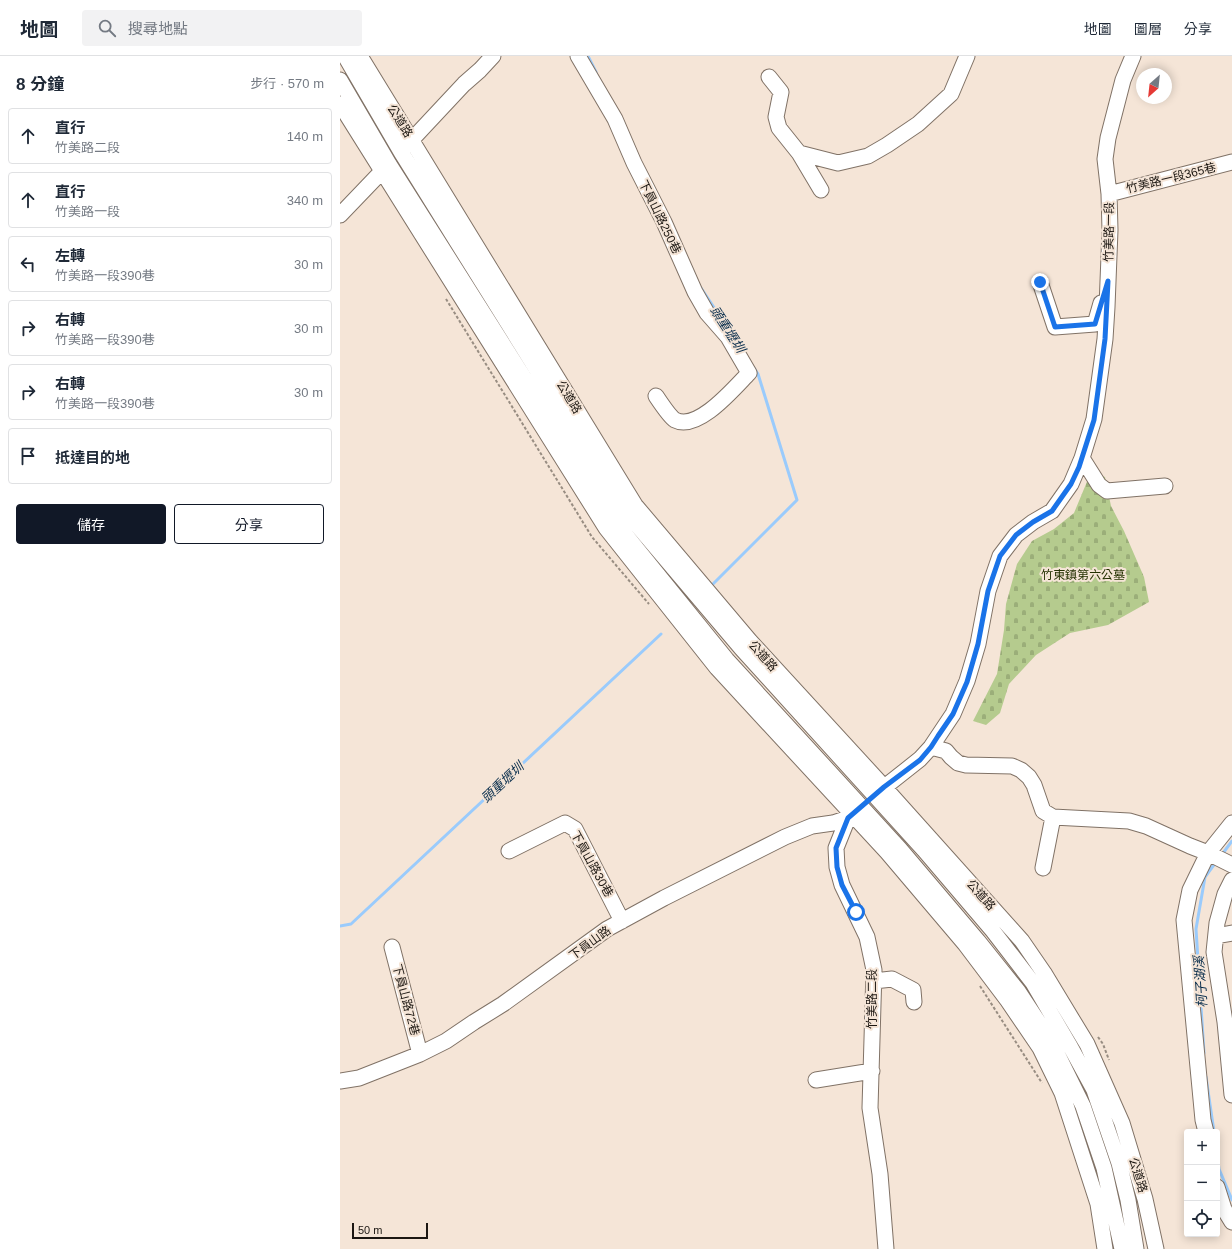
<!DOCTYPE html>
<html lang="zh-TW">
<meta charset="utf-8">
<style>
:root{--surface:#fff;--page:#f2f2f3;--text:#1f2937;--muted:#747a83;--line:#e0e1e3;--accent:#111827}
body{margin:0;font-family:Helvetica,"Noto Sans TC",sans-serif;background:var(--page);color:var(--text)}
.controls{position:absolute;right:12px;bottom:12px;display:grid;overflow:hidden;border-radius:4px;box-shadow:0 2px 10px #0003}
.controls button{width:36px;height:36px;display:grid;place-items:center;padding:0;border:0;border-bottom:1px solid var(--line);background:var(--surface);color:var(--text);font:20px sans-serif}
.compass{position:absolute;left:796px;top:12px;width:36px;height:36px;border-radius:50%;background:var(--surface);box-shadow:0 2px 10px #0003;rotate:207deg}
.scale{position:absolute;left:12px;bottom:10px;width:76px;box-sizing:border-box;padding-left:4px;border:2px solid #1c1712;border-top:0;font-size:11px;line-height:14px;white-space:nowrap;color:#1c1712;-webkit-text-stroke:3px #f5e5d7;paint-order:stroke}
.stop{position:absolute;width:12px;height:12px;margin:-9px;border:3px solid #1a73e8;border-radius:50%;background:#fff}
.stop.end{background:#1a73e8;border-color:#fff;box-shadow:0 1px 4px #0008}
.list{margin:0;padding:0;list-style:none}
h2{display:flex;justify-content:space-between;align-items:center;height:52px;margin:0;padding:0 16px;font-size:17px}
h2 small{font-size:13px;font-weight:400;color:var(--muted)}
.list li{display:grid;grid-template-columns:26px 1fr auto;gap:12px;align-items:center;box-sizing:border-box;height:56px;margin:0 8px 8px;padding:0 8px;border:1px solid var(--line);border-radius:4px}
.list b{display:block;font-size:15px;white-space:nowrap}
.list p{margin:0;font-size:13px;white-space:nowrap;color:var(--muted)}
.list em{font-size:13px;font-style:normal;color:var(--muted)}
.actions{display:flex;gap:8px;padding:12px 16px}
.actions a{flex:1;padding:9px 0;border:1px solid var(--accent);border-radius:4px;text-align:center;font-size:14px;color:var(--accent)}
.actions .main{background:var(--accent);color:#fff}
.icon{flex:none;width:22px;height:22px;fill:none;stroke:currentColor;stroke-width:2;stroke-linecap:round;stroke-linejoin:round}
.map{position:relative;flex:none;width:892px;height:1193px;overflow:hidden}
header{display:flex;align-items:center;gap:24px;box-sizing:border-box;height:56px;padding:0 20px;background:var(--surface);border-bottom:1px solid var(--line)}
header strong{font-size:19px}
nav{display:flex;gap:22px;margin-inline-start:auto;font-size:14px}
.search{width:280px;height:36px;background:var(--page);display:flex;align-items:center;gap:10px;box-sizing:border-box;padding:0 14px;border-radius:4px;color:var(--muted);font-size:15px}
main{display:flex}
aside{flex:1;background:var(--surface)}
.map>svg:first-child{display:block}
.cemetery{fill:url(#cemetery-stones)}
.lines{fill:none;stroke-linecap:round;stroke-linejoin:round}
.stream{stroke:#9acbfc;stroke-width:3}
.minor-casing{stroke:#807266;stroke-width:17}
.path{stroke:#988d82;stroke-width:2;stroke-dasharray:3 2;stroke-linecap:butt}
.minor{stroke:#fff;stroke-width:15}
.route{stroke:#1a73e8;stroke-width:5}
.labels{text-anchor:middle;stroke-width:4;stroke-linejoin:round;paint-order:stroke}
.street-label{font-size:12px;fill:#1c1712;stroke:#f5e5d7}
.park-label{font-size:12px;fill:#233001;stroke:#f5e5d7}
.water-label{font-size:13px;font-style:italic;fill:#072c4b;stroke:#f5e5d7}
</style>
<header>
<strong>地圖</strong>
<div class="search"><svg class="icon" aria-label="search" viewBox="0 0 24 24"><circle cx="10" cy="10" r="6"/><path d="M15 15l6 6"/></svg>搜尋地點</div>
<nav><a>地圖</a><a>圖層</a><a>分享</a></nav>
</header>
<main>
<aside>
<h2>8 分鐘<small>步行 · 570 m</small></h2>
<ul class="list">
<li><svg class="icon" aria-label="ahead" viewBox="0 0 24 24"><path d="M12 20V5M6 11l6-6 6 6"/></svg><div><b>直行</b><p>竹美路二段</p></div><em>140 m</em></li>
<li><svg class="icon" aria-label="ahead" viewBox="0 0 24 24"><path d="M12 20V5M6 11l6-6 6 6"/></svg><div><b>直行</b><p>竹美路一段</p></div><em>340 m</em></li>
<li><svg class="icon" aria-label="left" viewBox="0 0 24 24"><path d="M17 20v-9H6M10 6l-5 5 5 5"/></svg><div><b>左轉</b><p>竹美路一段390巷</p></div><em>30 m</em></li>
<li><svg class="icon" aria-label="right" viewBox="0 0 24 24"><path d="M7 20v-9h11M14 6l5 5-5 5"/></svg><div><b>右轉</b><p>竹美路一段390巷</p></div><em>30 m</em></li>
<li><svg class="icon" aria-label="right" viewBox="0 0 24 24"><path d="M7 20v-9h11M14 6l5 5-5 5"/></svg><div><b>右轉</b><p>竹美路一段390巷</p></div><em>30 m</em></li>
<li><svg class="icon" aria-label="arrive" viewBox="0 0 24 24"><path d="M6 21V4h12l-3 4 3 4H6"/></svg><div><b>抵達目的地</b></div></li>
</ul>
<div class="actions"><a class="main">儲存</a><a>分享</a></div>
</aside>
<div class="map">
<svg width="892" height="1193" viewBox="0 0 892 1193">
<defs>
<pattern id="cemetery-stones" width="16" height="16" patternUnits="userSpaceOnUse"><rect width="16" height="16" fill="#b5cb8e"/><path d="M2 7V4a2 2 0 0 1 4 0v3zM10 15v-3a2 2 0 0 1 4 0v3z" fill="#9bae79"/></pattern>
</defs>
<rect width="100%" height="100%" fill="#f5e5d7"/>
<path class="cemetery" d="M751 416 765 421 771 450 784 475 804 521 809 546 768 569 730 577 696 599 669 628 660 657 646 669 633 665 657 618 664 574 666 548 677 508 692 485 714 473 734 457Z"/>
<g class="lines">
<path class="stream" d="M248 0 256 16
M361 232 381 262
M371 530 457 444 418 318 414 312
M881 800 892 785
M0 870 11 868 321 578
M864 997 856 873 865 821 876 806
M866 1021 874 1076
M877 1098 879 1113 892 1144"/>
<defs>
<path id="minor" d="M5 0 61 96 285 455 401 592 584 794 653 875 693 927 730 990 754 1034 779 1107 788 1144 796 1193
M20 0 295 449 410 585 544 731 682 885 704 917 747 988 782 1067 805 1143 816 1193
M238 0 275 63 294 107 324 166 355 236 367 257 388 281 409 317C395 331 358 376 335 364 330 361 320 346 316 340
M429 21 441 36 436 61 439 72 459 97 481 134
M0 24 49 108 276 467 387 604 560 793 638 885 678 935 711 985 743 1050 764 1112 782 1193
M0 48 266 472 377 612 547 796 625 888 668 945 700 992 722 1037 758 1148 765 1193
M66 90 124 28 140 14 153 0
M459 97 498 107 528 100 547 89 578 68 611 38 627 0
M769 138 892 106
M0 159 48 109
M700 226 715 271 755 268 761 247
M742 402 759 429 767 435 825 430
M591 691 606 695 611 701 618 707 626 709 672 710 681 714 689 721 694 729 703 755 713 761 789 765 806 770 850 790 868 797 892 809
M537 737 580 703 591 691 613 658 627 625 638 588 648 535 660 500 676 479 693 466 712 455 731 428 742 402 754 363 765 283 767 251 770 174 769 138 765 103 768 82 783 24 793 0
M519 753 508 762 496 792 497 811 502 829 527 881 534 914 530 1052 540 1118 546 1193
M169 795 225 767 235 773 282 865
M703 812 713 761
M892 824 885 838 877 867 874 896 885 966 892 1039
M876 880 892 877
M52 891 80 998
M534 925 552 923 573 934 574 946
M476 1024 532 1015
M0 1025 19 1022 80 998 106 985 134 966 163 948 267 873 324 842 445 781 472 770 493 767 508 762
M866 1076 863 1064 844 864 850 834 868 797 892 767
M877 1131 884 1153 892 1166"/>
</defs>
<use href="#minor" class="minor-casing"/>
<path class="path" d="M106 243 252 481 309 548
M640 930 702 1027
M758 981 763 988 769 1004"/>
<use href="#minor" class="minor"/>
</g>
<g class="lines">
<path class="route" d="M516 856 502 829 497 811 496 792 508 762 544 731 580 704 591 691 598 680 613 658 627 626 638 588 648 535 660 500 676 479 693 466 712 455 731 428 739 411 754 364 765 283 768 225 755 268 715 271 700 226"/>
</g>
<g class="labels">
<g class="street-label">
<text transform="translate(60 65) rotate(58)" y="4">公道路</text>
<text transform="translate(831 122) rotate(-14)" y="4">竹美路一段365巷</text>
<text transform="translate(320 161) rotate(64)" y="4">下員山路250巷</text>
<text transform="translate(769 176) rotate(-89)" y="4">竹美路一段</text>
<text transform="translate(229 341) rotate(59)" y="4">公道路</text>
<text transform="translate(423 600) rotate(48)" y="4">公道路</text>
<text transform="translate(252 808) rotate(61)" y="4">下員山路30巷</text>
<text transform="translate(641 839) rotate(48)" y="4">公道路</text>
<text transform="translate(250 887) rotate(-36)" y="4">下員山路</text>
<text transform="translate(532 943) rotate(-90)" y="4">竹美路二段</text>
<text transform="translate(66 944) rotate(75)" y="4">下員山路72巷</text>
<text transform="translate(798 1119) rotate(73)" y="4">公道路</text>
</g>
<g class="park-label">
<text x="743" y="523">竹東鎮第六公墓</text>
</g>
<g class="water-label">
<text transform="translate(388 273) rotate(57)" y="5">頭重壢圳</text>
<text transform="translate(162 726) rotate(-43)" y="5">頭重壢圳</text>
<text transform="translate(860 926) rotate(-94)" y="5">柯子湖溪</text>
</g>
</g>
</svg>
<div class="controls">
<button>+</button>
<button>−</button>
<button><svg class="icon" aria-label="locate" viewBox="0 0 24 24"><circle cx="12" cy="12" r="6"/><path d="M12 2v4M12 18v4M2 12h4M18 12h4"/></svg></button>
</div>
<svg class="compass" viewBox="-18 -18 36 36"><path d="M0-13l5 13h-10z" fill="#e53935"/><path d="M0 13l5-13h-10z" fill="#747a83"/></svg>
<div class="scale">50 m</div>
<div class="stop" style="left:516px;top:856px"></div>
<div class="stop end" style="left:700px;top:226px"></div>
</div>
</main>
